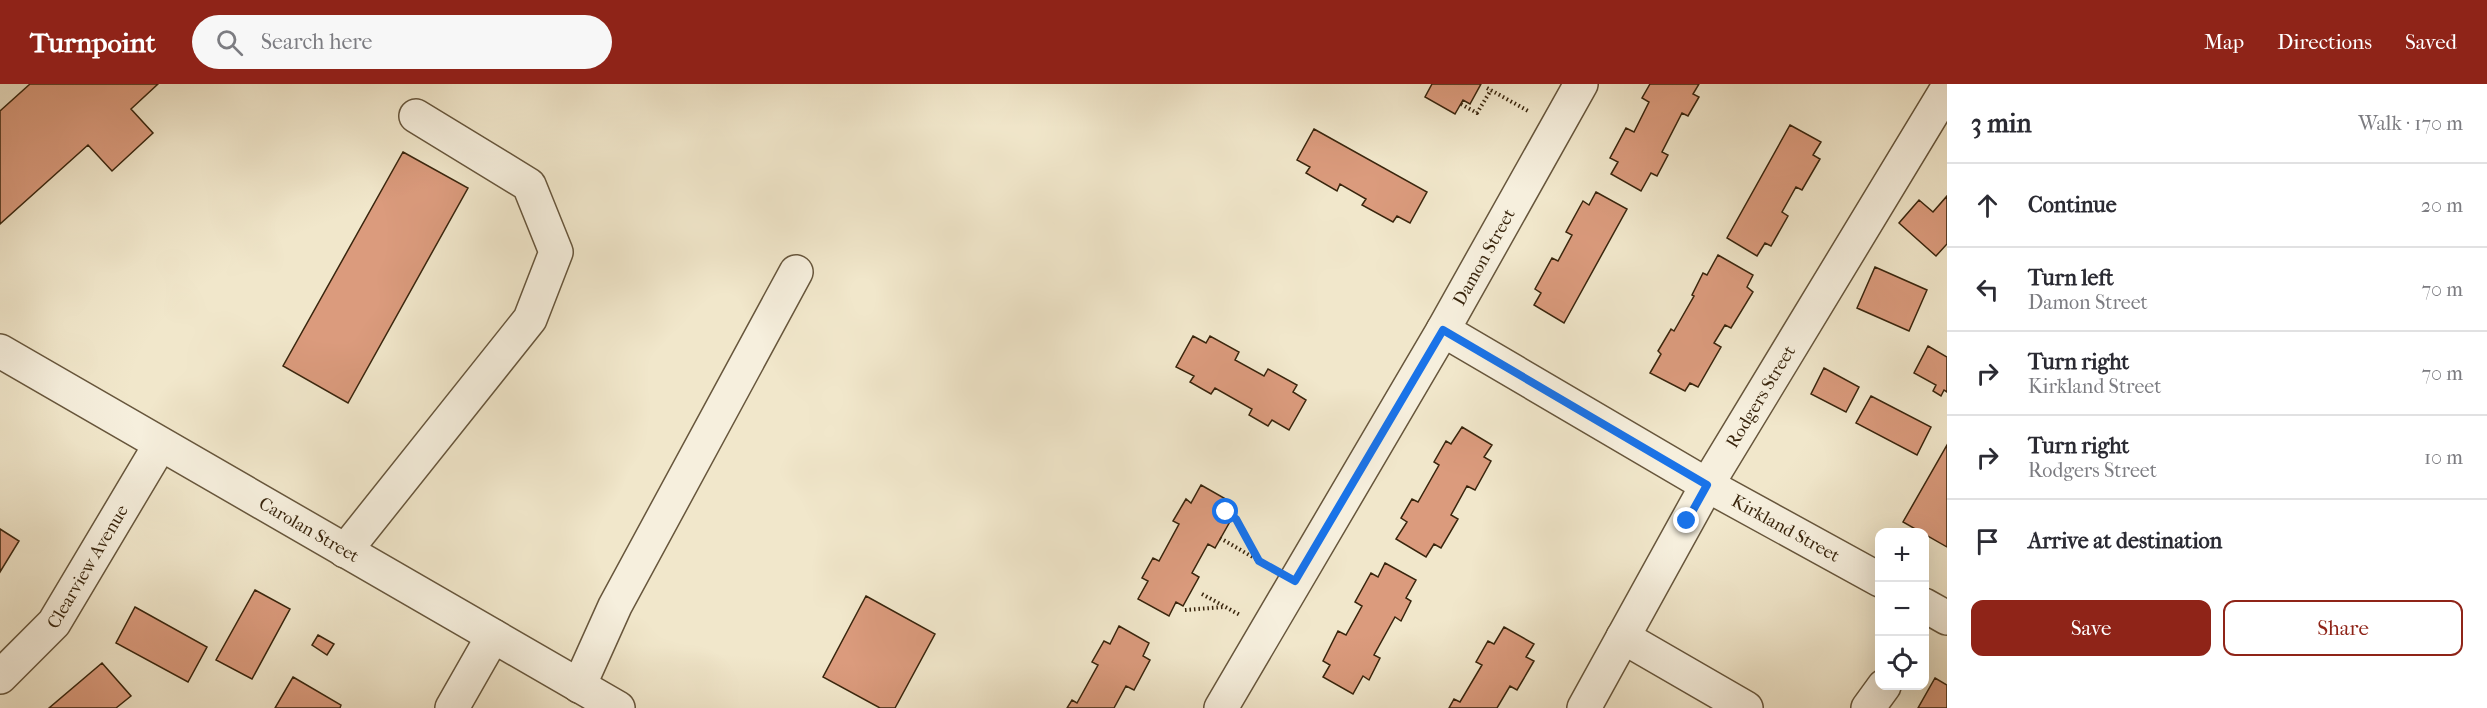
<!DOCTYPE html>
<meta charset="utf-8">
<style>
:root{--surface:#fff;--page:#f7f7f7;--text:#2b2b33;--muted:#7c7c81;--line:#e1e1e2;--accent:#8f2418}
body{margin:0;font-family:"IM FELL French Canon",serif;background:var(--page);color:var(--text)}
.controls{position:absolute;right:18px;bottom:18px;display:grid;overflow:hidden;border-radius:12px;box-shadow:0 6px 24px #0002}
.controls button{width:54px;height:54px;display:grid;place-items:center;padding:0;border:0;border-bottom:2px solid var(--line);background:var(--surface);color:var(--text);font:30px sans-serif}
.stop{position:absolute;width:18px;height:18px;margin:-14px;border:4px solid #1a73e8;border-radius:50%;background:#fff}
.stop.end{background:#1a73e8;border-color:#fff;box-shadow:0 2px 6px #0008}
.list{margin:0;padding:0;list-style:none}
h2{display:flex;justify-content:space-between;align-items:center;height:78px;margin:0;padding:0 24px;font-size:26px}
h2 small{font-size:20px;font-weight:400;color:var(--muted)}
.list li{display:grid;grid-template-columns:39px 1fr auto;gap:18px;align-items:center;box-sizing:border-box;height:84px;padding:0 24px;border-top:2px solid var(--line)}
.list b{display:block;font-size:22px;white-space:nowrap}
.list p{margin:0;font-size:20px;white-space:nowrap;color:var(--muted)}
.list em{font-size:20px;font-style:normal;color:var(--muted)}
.actions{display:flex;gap:12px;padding:18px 24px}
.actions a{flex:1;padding:14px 0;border:2px solid var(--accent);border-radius:12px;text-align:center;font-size:21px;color:var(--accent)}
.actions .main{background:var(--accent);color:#fff}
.icon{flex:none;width:33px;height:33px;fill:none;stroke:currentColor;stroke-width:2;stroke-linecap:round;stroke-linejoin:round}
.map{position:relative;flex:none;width:1947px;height:624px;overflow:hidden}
header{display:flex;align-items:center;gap:36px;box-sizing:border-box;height:84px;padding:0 30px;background:var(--accent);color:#fff}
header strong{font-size:28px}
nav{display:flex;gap:33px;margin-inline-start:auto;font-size:21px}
.search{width:420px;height:54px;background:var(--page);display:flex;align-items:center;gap:15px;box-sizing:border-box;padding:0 21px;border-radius:33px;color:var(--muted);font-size:22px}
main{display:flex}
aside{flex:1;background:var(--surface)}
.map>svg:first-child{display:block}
.building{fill:#db9b7d;stroke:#39250d;stroke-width:1.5}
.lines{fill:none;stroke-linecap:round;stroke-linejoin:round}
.minor-casing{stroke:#67563c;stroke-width:36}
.path{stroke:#39250d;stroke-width:4;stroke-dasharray:1.5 3;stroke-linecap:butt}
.minor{stroke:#f6efdd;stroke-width:33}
.route{stroke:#1a73e8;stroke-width:8}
.labels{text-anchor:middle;stroke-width:5;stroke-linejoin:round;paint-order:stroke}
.street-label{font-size:18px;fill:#39250d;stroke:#f6efdd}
</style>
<header>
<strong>Turnpoint</strong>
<div class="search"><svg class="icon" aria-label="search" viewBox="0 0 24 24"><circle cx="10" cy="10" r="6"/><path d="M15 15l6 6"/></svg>Search here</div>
<nav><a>Map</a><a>Directions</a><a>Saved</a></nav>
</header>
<main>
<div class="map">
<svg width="1947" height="624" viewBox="0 0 1947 624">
<rect width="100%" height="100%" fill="#f1e7cb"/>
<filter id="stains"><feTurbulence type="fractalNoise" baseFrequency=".00333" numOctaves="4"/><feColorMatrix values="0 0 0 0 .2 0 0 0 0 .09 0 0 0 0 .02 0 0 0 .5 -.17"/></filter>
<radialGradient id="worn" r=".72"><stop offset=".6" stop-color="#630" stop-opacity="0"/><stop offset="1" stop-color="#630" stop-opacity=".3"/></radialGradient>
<path class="building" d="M30 0H158L131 25 153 49 112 87 88 61 0 140V27Z
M1432 0H1481L1470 20 1463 16 1455 30 1425 13Z
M1650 0H1699L1693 10 1699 13 1688 32 1682 29 1662 68 1668 71 1657 92 1651 89 1641 107 1611 90 1618 78 1610 74 1626 44 1634 48 1649 18 1642 14Z
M1790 41 1821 58 1813 71 1820 75 1802 106 1796 103 1782 128 1788 132 1771 162 1765 159 1757 172 1727 154Z
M1314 45 1427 108 1410 139 1397 132 1393 138 1362 121 1366 115 1340 100 1337 107 1306 89 1310 83 1297 76Z
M403 68 468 104 348 319 283 282Z
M1596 108 1627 125 1564 239 1534 221 1541 209 1535 205 1552 174 1558 177 1572 151 1566 148 1583 117 1589 121Z
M1947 112V160L1936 172 1899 139 1919 116 1933 128Z
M1718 171 1753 191 1747 203 1753 208 1731 244 1725 241 1714 259 1721 263 1698 303 1690 299 1685 307 1650 289 1661 270 1658 267 1671 245 1674 247 1694 212 1692 211 1703 189 1707 191Z
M1875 183 1927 206 1909 247 1857 224Z
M1193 252 1206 259 1210 252 1239 268 1235 276 1264 292 1268 285 1297 301 1293 308 1306 316 1289 346 1272 336 1268 342 1249 331 1252 325 1215 304 1211 310 1190 298 1194 292 1176 283Z
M1928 262 1947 273V308L1944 306 1941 312 1933 307 1936 301 1914 289Z
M1824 284 1859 303 1846 328 1811 310Z
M1871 312 1931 343 1917 371 1856 339Z
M1462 343 1492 361 1484 373 1491 377 1475 406 1467 402 1451 431 1458 435 1441 464 1434 460 1426 473 1396 455 1407 438 1401 434 1412 415 1418 418 1439 381 1434 378 1446 357 1451 360Z
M1947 361V463L1903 438Z
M1201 401 1231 418 1224 430 1232 434 1215 464 1208 460 1192 489 1199 493 1183 522 1176 518 1169 532 1138 515 1148 497 1142 494 1153 474 1159 477 1179 440 1173 437 1186 415 1191 419Z
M0 445 19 457 0 488Z
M1385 479 1416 496 1406 514 1411 517 1401 537 1395 533 1374 571 1380 574 1369 596 1363 592 1353 610 1323 593 1330 581 1323 577 1338 547 1346 551 1362 522 1355 518 1371 489 1378 493Z
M255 506 290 525 252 595 216 576Z
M866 512 935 550 895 624H880L823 593Z
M135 523 207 563 188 598 116 559Z
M1119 542 1149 559 1143 572 1150 576 1134 606 1126 602 1114 624H1067L1072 616 1077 619 1098 581 1092 578 1104 557 1110 560Z
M1504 543 1534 560 1526 573 1534 577 1517 606 1510 602 1497 624H1449L1454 615 1460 618 1482 581 1476 578 1488 557 1494 560Z
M318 551 334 560 327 571 312 561Z
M102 579 131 612 116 624H49Z
M293 593 341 621 340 624H275Z
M1935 594 1947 601V624H1918Z"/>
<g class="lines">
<defs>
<g id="minor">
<path id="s1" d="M1443 246 1707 401 1880 496"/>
<path id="s2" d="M0 267 618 624"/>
<path d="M345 467 530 235 556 168 529 101 416 32"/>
<path d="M1924 521 1947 534"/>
<path d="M1623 553 1746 624"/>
<path id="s3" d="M0 593 54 539 160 361"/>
<path d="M579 602 615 522 796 188"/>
<path d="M452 624 493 552"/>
<path id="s4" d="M1221 624 1443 246 1581 0"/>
<path id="s5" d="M1584 624 1707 401 1947 5"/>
<path d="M1868 624 1884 602"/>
</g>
</defs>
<use href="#minor" class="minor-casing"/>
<path class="path" d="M1487 4 1530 28
M1461 20 1477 29 1491 6
M1226 428 1236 435 1259 476
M1220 454 1268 482
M1202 510 1240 531
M1185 526 1224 523"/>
<use href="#minor" class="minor"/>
</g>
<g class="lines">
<path class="route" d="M1226 428 1236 435 1259 477 1295 497 1443 246 1707 401 1687 437"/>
</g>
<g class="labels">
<g class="street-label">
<text dy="6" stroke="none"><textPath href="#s4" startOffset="522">Damon Street</textPath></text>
<text dy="6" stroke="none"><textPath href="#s5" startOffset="358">Rodgers Street</textPath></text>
<text dy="6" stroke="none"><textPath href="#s1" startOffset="396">Kirkland Street</textPath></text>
<text dy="6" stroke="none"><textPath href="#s2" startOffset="357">Carolan Street</textPath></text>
<text dy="6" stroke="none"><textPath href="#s3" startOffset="142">Clearview Avenue</textPath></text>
</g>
</g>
<rect width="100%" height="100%" filter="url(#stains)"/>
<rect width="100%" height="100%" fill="url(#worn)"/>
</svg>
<div class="controls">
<button>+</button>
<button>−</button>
<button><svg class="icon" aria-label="locate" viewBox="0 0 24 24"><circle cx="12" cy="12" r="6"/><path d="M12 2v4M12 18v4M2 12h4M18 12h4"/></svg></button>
</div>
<div class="stop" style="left:1226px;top:428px"></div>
<div class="stop end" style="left:1687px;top:437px"></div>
</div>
<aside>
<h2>3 min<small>Walk · 170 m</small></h2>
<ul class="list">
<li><svg class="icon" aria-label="ahead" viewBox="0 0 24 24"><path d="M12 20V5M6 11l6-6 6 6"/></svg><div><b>Continue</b></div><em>20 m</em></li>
<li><svg class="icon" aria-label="left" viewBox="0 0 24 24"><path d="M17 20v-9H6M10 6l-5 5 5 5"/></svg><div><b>Turn left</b><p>Damon Street</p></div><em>70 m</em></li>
<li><svg class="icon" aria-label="right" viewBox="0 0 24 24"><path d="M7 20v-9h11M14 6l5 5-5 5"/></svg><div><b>Turn right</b><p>Kirkland Street</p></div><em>70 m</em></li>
<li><svg class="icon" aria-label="right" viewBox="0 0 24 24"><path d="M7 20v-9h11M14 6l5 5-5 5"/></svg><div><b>Turn right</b><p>Rodgers Street</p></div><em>10 m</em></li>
<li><svg class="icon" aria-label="arrive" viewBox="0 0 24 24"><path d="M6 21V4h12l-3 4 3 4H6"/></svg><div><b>Arrive at destination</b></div></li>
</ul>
<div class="actions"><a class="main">Save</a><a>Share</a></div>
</aside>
</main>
